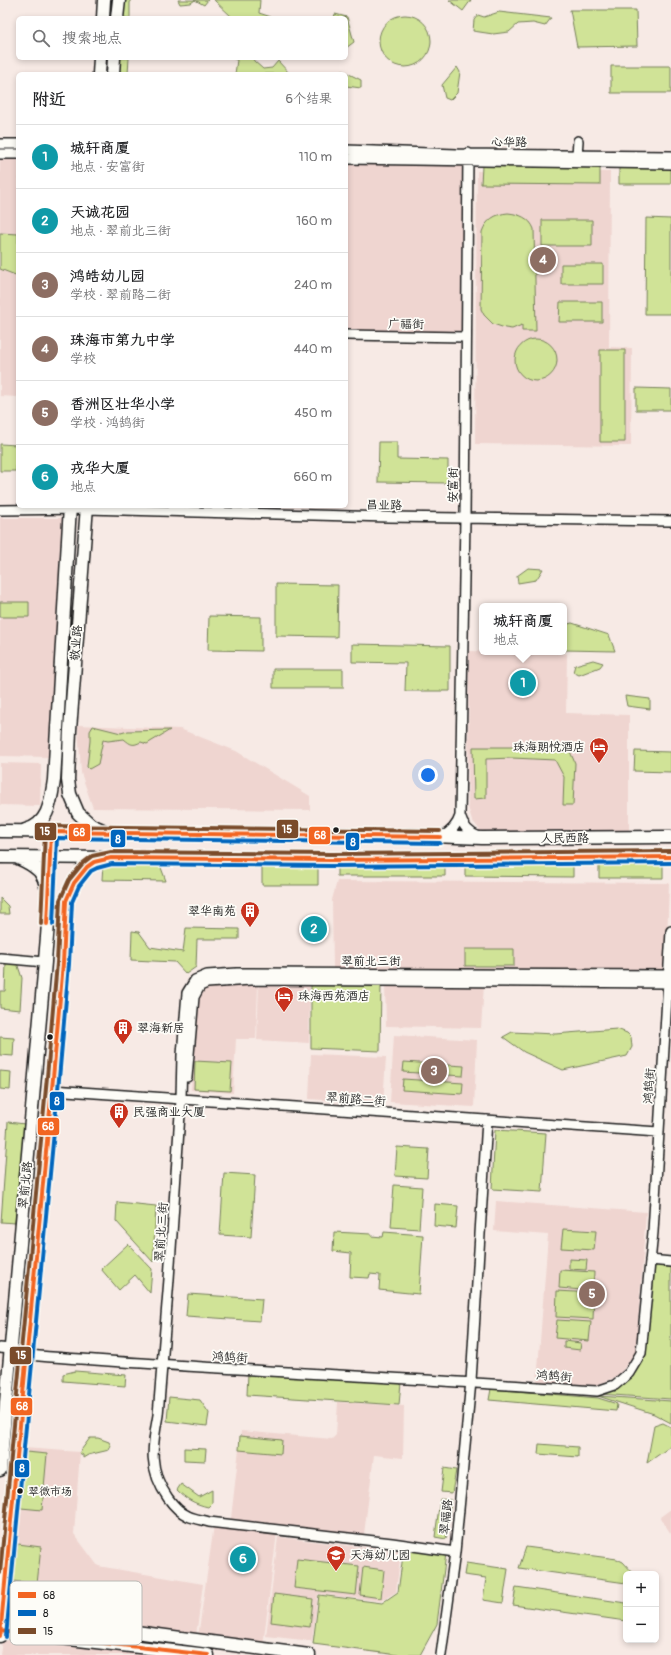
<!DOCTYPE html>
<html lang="zh">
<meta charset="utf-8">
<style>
:root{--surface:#fff;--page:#f2f2f2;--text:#202124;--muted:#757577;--line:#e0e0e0;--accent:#b45309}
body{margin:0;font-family:Pangolin,"LXGW WenKai TC",sans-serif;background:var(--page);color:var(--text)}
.controls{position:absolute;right:12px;bottom:12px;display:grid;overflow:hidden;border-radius:6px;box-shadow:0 2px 6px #0003}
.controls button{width:36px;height:36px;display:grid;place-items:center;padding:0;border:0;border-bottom:1px solid var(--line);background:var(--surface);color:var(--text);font:20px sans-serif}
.you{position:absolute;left:428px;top:775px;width:14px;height:14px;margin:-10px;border:3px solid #fff;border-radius:50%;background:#1a73e8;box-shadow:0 0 0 6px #1a73e833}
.badge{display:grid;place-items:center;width:26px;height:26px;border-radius:50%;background:var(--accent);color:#fff;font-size:13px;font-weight:700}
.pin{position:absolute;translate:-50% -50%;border:2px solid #fff;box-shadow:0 1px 4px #0006}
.popup{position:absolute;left:479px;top:603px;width:88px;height:52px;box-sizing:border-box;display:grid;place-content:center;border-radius:6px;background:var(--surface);filter:drop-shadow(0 1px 3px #0005);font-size:13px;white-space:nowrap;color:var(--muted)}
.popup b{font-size:15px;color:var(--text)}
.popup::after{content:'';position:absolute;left:50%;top:100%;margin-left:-8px;border:8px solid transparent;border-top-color:var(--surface)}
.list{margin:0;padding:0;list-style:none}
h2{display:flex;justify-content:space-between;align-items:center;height:52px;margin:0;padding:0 16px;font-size:17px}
h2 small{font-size:13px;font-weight:400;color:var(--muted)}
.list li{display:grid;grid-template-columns:26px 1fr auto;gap:12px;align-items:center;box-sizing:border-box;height:64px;padding:0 16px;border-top:1px solid var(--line)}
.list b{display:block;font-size:15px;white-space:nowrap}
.list p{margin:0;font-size:13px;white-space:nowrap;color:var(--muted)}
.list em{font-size:13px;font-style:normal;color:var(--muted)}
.icon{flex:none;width:22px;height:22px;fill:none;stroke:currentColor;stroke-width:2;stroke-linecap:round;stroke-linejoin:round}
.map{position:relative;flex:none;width:671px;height:1655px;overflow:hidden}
.search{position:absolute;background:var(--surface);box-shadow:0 2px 6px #0003;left:16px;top:16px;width:332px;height:44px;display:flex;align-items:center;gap:10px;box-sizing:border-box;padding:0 14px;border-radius:6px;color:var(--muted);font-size:15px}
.panel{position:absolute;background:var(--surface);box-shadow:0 2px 6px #0003;left:16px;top:72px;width:332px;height:436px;border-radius:6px}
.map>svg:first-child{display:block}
.built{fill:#efd5d0}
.green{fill:#d0e397;stroke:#76805a}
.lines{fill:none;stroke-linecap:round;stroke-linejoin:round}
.minor-casing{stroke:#1c1c1c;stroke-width:12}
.major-casing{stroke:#1c1c1c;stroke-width:15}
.minor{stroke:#fdfcf7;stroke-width:9}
.major{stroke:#fdfcf7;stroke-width:12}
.bus-1-casing{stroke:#fdfcf7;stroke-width:7}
.bus-2-casing{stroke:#fdfcf7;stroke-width:7}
.bus-3-casing{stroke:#fdfcf7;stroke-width:7}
.bus-1{stroke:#f26522;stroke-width:4}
.bus-2{stroke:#0065bd;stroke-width:4}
.bus-3{stroke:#7a4b2a;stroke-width:4}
.bus-dot{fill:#1c1c1c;stroke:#fdfcf7;stroke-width:1.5}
.labels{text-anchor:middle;stroke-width:3.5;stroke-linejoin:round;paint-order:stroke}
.bus-label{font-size:11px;fill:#1c1c1c;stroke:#fdfcf7;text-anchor:start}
.street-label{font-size:12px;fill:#1c1c1c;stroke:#fdfcf7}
.poi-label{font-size:12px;fill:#1c1c1c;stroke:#fdfcf7;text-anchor:start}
.key{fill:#fdfcf7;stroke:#bab9b5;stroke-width:1}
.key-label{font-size:11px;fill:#1c1c1c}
.line-badge{stroke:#fdfcf7;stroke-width:1.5}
.badge-label{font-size:11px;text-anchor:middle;font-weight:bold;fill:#fff}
</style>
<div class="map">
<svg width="671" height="1655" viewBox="0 0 671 1655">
<rect width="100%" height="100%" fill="#f7eae5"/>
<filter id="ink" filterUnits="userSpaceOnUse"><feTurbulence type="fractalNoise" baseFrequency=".025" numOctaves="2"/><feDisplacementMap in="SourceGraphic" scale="8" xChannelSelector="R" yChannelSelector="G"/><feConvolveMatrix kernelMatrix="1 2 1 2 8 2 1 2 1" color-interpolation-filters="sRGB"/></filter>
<g filter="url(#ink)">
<path class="built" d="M0 154H18V397L0 396Z
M346 159 467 162 465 337 346 335Z
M477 171 610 172 609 347 632 348 631 446 475 444Z
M0 518H62L51 757 0 756Z
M469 651 567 654 566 713 629 715V835L482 833 472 820 468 807Z
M78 725 180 729 236 751 310 796V810L93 808 81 773Z
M0 763 41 764 40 806 0 805Z
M337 881 669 883 666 971 333 968 332 900Z
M259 983 310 984 309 1043 257 1040Z
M385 983 484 985 481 1028 386 1026Z
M214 985H258L256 1039H236L233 1093 191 1090 197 1000 204 990Z
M394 1035 477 1040 474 1107 390 1102Z
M311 1054 386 1057 383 1104 309 1099Z
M496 1201 646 1212 636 1352 618 1376 595 1386 537 1382 548 1235 494 1231Z
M338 1402 404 1406 403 1458 374 1455 363 1542 277 1532 263 1646 198 1637 214 1525 230 1527 241 1431 332 1439 336 1435Z
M24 1448 80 1452 74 1534 98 1566 203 1584 196 1636 7 1610Z
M671 1509V1534L660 1517Z
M278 1537 401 1552 396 1592 381 1601 318 1594 312 1641 266 1636Z
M3 1634 177 1655H0Z"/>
<path class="green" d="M124 0H130V18H122Z
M178 0H208L204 5 195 0 191 3 180 4Z
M214 0H260L259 13 274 18H233Z
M449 0H471L463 11Z
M570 10H636L637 46 577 47Z
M499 12 551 18 545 26 533 23 518 24 509 32 493 34 473 31 474 20 478 15 484 17Z
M335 14 347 17 354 42 346 48V18H334Z
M379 41a26 26 0 1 1 52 0a26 26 0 1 1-52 0Z
M118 58H129L128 74H117Z
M232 58H253L254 61 263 69 272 68 278 61 290 74H235L237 60Z
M611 66H671V93H611Z
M457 67 460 72 457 93 450 100 445 98 442 85Z
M343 71 361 80V88L346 86V74H333Z
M482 166 600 167V185L481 184Z
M619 167 671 168V184H619Z
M508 213C519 214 530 218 534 229L536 331H522V325L512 329 505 328 493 324 484 315 481 309 482 232C486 220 495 214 508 213Z
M646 218 671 219V314H645Z
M542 220H592V246H542Z
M0 233 18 234V276L0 269Z
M561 264H603V284H561Z
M560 302H602V322H559Z
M515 360a21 21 0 1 1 42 0a21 21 0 1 1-42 0Z
M600 350H625V442H600Z
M636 388 671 389V410H636Z
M379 442H397V459L448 460V483L378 482Z
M0 444 17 445 16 471H0Z
M528 568 543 569 536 580 518 583 517 576Z
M276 584 338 585 337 637 276 636Z
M0 602H29V617H0Z
M209 616 261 617V651L208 650Z
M572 623 609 635 615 651 564 650V625Z
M352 644 450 646V691H405L406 663 352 662Z
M593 660 603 663 600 667 579 675 573 672 575 665Z
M273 669H343V688H273Z
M625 696 650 699V709L627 706Z
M93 726 121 733 128 731 170 730 147 744 141 742C133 746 131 745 124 739L108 741 103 740 98 764 89 769 87 767 90 741V731Z
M473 747H568L575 763 573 805H563L564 777 555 760 512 758 486 759V798L474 799Z
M635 751 671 752V772L634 771Z
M337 862H445V876H337Z
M465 862 573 863V877L465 876Z
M103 863 160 865 166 881 102 880Z
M262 863 318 864V885H262Z
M599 864 663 865V878H599Z
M0 898 8 906 9 914H0Z
M186 928 239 929V939H197L196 967 186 974 175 962 131 960 132 931 139 932 150 947 183 952Z
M465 949H514V966H465Z
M6 963H17L22 978 20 1010 0 1008V991H5Z
M311 983 381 984 380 1051 311 1048Z
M617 1029 627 1033 631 1037 632 1047 627 1056 563 1070 524 1052 503 1037 512 1032 555 1034Z
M0 1037 14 1038 13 1056 0 1055Z
M195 1061 232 1063 230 1091 194 1089Z
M404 1062 464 1066 463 1076 403 1072Z
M0 1071 11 1072 10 1090 0 1089Z
M403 1079 463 1083 462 1094 402 1090Z
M8 1122 25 1124 15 1223 1 1222Z
M495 1130 546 1133 542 1192 492 1189Z
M397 1147 429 1149 427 1178 395 1176Z
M224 1173 255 1175 251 1237 220 1235Z
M394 1185 422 1187 419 1229 391 1227Z
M117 1202 156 1206 153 1262 116 1221Z
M435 1204 458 1206 456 1228 434 1226Z
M563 1229 596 1231 594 1250 561 1248Z
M334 1232 371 1234V1236L383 1237 384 1232 423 1235 419 1294 379 1290 380 1275 370 1274 369 1278 350 1277 351 1253 333 1251Z
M128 1244 152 1269 150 1293 135 1275 119 1290 101 1269Z
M569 1259 587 1260 586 1270 569 1269Z
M654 1264 671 1265V1399L599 1394 633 1373 646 1355Z
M560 1270 594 1272 593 1291 559 1288Z
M557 1291 594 1293 593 1319 556 1317Z
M188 1294 262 1299 260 1321 186 1316Z
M557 1320 591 1322 589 1341 555 1338Z
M564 1341 581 1343 580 1350 564 1348Z
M75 1371 126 1375 125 1386 63 1381V1374Z
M248 1373 401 1382 399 1405 247 1395Z
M491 1389 598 1398 617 1404 616 1411 489 1400Z
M598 1396 671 1401V1423L654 1414Z
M169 1397 200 1400 209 1413 207 1426 167 1421Z
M663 1423 671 1427V1446L647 1463 654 1426Z
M240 1436 282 1440 281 1454 239 1450Z
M90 1438H98L109 1442 111 1446 109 1450 88 1455 83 1458V1455L79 1453Z
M539 1444 578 1447V1457L538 1454Z
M184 1448 206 1449 205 1461 184 1460Z
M26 1452 47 1454 42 1510 21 1508Z
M444 1468 456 1470 452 1493 441 1492Z
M181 1484 199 1497 212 1490V1503L208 1507C195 1504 186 1499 177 1490Z
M440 1499 451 1500 446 1539 435 1537Z
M18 1544 41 1547 37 1584 13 1581Z
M526 1547 617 1559 623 1562 634 1574H626V1583L519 1568Z
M404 1548 446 1553 437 1624 420 1655H398L313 1644 319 1595 382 1603 398 1592Z
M297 1559 359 1566 356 1595 294 1588Z
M466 1563 508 1569 503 1603 483 1600 486 1578 464 1575Z
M363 1567 384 1570 381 1598 360 1595Z
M516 1587 626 1603V1621L513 1605Z
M274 1594 313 1599 310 1627 271 1622Z"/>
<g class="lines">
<defs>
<path id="minor" d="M0 144H18
M346 150 457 154 671 156
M0 154H18
M577 155 578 141
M346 159 671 164
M346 335 465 337
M0 510 87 509 388 517 671 521
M460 816 465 518 468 153
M442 837C451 832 457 826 460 816 463 827 469 833 479 837
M0 958 45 962
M187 1077 194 997 200 986 207 983 251 980 669 983
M52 1090 658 1132
M650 1260 671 1262
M0 1348 11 1349
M26 1355C217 1370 407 1377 597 1391L615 1385 629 1373 641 1353 653 1232 671 931
M455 1552 392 1543 209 1522C202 1520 194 1519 188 1516 179 1512 173 1505 168 1498 148 1470 152 1447 158 1415L169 1279 181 1099 182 1055 187 993 195 980 207 975 237 973 669 975
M441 1655 455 1552 471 1381 487 1120"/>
<path id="major" d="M103 18 104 0
M117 18 119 0
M99 74 100 58
M113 74 114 58
M87 506 70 730 68 780 70 794 78 813 91 825 105 831
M25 830C49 825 51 800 54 780L70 506
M0 831 409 835 482 838 671 837
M0 857 332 860 459 858 671 857
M0 1470 45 962C46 938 55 890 39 871 33 865 25 861 18 858
M0 1614 309 1655
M0 1631 208 1655
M0 1636 53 1078 63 963 66 901 74 883 87 867 94 862 111 858"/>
</defs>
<use href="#minor" class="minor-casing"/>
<use href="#major" class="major-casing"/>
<use href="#minor" class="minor"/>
<use href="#major" class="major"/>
<defs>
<path id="bus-1" d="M47 924 51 832 440 837
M0 1631 208 1655
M0 1636 53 1078 63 963 66 901 74 883 87 867 94 862 111 858 332 860 671 857"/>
<path id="bus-2" d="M53 924 57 838 440 843
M6 1637 59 1079 69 964 72 902 79 886 91 871 97 868 112 864 332 866 671 863"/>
<path id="bus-3" d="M41 924 45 832 49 826 440 831
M0 1573 47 1077 57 963 60 900 69 880 83 863 92 856 111 852 332 854 671 851"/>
</defs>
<use href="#bus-1" class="bus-1-casing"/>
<use href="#bus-2" class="bus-2-casing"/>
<use href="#bus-3" class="bus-3-casing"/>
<use href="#bus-1" class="bus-1"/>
<use href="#bus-2" class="bus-2"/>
<use href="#bus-3" class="bus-3"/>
</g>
</g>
<defs>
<symbol id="hotel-pin" viewBox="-11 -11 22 30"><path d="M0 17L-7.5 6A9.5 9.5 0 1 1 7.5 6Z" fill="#c8321e" stroke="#fdfcf7"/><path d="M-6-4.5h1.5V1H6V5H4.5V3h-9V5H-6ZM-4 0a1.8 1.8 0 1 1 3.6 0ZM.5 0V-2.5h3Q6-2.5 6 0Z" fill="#fff"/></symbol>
<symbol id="building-pin" viewBox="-11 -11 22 30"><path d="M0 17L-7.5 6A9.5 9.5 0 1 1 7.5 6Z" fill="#c8321e" stroke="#fdfcf7"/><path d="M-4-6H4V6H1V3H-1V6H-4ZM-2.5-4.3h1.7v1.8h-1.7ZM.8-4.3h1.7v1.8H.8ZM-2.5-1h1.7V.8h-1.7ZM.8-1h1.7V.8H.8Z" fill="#fff"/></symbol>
<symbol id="school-pin" viewBox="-11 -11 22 30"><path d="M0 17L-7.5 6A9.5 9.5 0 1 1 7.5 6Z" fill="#c8321e" stroke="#fdfcf7"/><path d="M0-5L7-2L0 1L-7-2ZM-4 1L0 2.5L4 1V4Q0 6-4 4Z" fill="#fff"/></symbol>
</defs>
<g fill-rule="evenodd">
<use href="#hotel-pin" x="588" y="736" width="22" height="30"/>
<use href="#building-pin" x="239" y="900" width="22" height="30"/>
<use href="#hotel-pin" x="273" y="985" width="22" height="30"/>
<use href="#building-pin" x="112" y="1017" width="22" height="30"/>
<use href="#building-pin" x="108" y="1101" width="22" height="30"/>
<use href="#school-pin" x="325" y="1544" width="22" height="30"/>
</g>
<g class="bus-dot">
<circle cx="336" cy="830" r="3.5"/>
<circle cx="50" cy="1037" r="3.5"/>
<circle cx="20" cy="1491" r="3.5"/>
</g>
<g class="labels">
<g class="bus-label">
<text x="28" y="1495">翠微市场</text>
</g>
<g class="street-label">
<text transform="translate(509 142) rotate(1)" y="4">心华路</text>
<text transform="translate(406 324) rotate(1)" y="4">广福街</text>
<text transform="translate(453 485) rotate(-90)" y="4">安富街</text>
<text transform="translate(384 505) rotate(1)" y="4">昌业路</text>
<text transform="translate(76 643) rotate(-85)" y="4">敬业路</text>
<text x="565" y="842">人民西路</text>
<text x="371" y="965">翠前北三街</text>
<text transform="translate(649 1086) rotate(-86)" y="4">鸿鹄街</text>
<text transform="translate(356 1099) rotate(4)" y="4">翠前路二街</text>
<text transform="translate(25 1185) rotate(-84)" y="4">翠前北路</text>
<text transform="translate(161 1232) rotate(-86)" y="4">翠前北三街</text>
<text transform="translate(230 1357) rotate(3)" y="4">鸿鹄街</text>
<text transform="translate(554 1376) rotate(4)" y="4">鸿鹄街</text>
<text transform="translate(446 1517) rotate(-84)" y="4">翠福路</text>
</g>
<g class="poi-label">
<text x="585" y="751" text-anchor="end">珠海朗悦酒店</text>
<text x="236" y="915" text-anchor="end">翠华南苑</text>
<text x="298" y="1000">珠海西苑酒店</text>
<text x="137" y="1032">翠海新居</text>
<text x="133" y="1116">民强商业大厦</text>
<text x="350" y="1559">天海幼儿园</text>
</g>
</g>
<rect x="10" y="1581" width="132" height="64" rx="6" class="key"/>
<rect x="18" y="1592" width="18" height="6" fill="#f26522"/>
<rect x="18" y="1610" width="18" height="6" fill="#0065bd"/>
<rect x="18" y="1628" width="18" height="6" fill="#7a4b2a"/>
<g class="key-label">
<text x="43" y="1599">68</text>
<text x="43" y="1617">8</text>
<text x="43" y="1635">15</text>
</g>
<g class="line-badge">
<rect x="276" y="819" width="23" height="20" rx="4" fill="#7a4b2a"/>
<rect x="34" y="822" width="23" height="19" rx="4" fill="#7a4b2a"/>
<rect x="68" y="823" width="23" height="19" rx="4" fill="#f26522"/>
<rect x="308" y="826" width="23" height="19" rx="4" fill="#f26522"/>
<rect x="110" y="829" width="16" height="19" rx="4" fill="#0065bd"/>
<rect x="345" y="832" width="15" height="19" rx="4" fill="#0065bd"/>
<rect x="49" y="1091" width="16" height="20" rx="4" fill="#0065bd"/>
<rect x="37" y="1117" width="23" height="19" rx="4" fill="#f26522"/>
<rect x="9" y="1346" width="23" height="19" rx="4" fill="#7a4b2a"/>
<rect x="10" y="1397" width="23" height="19" rx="4" fill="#f26522"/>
<rect x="14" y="1459" width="16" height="19" rx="4" fill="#0065bd"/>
</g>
<g class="badge-label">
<text x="287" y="833">15</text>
<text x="45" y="835">15</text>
<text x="79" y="836">68</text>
<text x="320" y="839">68</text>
<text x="118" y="843">8</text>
<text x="353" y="846">8</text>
<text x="57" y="1105">8</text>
<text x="48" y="1130">68</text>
<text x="21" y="1359">15</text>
<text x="22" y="1410">68</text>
<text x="22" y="1472">8</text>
</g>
</svg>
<div class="controls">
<button>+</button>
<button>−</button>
</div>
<div class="you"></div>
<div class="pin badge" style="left:523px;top:683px;background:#0f9aa8">1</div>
<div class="popup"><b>城轩商厦</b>地点</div>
<div class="pin badge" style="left:314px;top:929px;background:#0f9aa8">2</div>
<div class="pin badge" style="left:434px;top:1071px;background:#8d6e63">3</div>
<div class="pin badge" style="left:543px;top:260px;background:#8d6e63">4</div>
<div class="pin badge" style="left:592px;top:1294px;background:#8d6e63">5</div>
<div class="pin badge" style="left:243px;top:1559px;background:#0f9aa8">6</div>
<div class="search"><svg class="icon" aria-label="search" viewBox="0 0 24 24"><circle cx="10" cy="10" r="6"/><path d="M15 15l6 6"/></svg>搜索地点</div>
<section class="panel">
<h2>附近<small>6个结果</small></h2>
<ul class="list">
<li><span class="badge" style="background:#0f9aa8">1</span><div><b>城轩商厦</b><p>地点 · 安富街</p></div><em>110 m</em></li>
<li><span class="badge" style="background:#0f9aa8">2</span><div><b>天诚花园</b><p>地点 · 翠前北三街</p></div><em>160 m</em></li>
<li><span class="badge" style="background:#8d6e63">3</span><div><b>鸿皓幼儿园</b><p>学校 · 翠前路二街</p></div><em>240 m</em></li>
<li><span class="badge" style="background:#8d6e63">4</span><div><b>珠海市第九中学</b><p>学校</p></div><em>440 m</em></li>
<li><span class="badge" style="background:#8d6e63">5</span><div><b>香洲区壮华小学</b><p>学校 · 鸿鹄街</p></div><em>450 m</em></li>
<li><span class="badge" style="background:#0f9aa8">6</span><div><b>戎华大厦</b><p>地点</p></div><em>660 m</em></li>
</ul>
</section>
</div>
